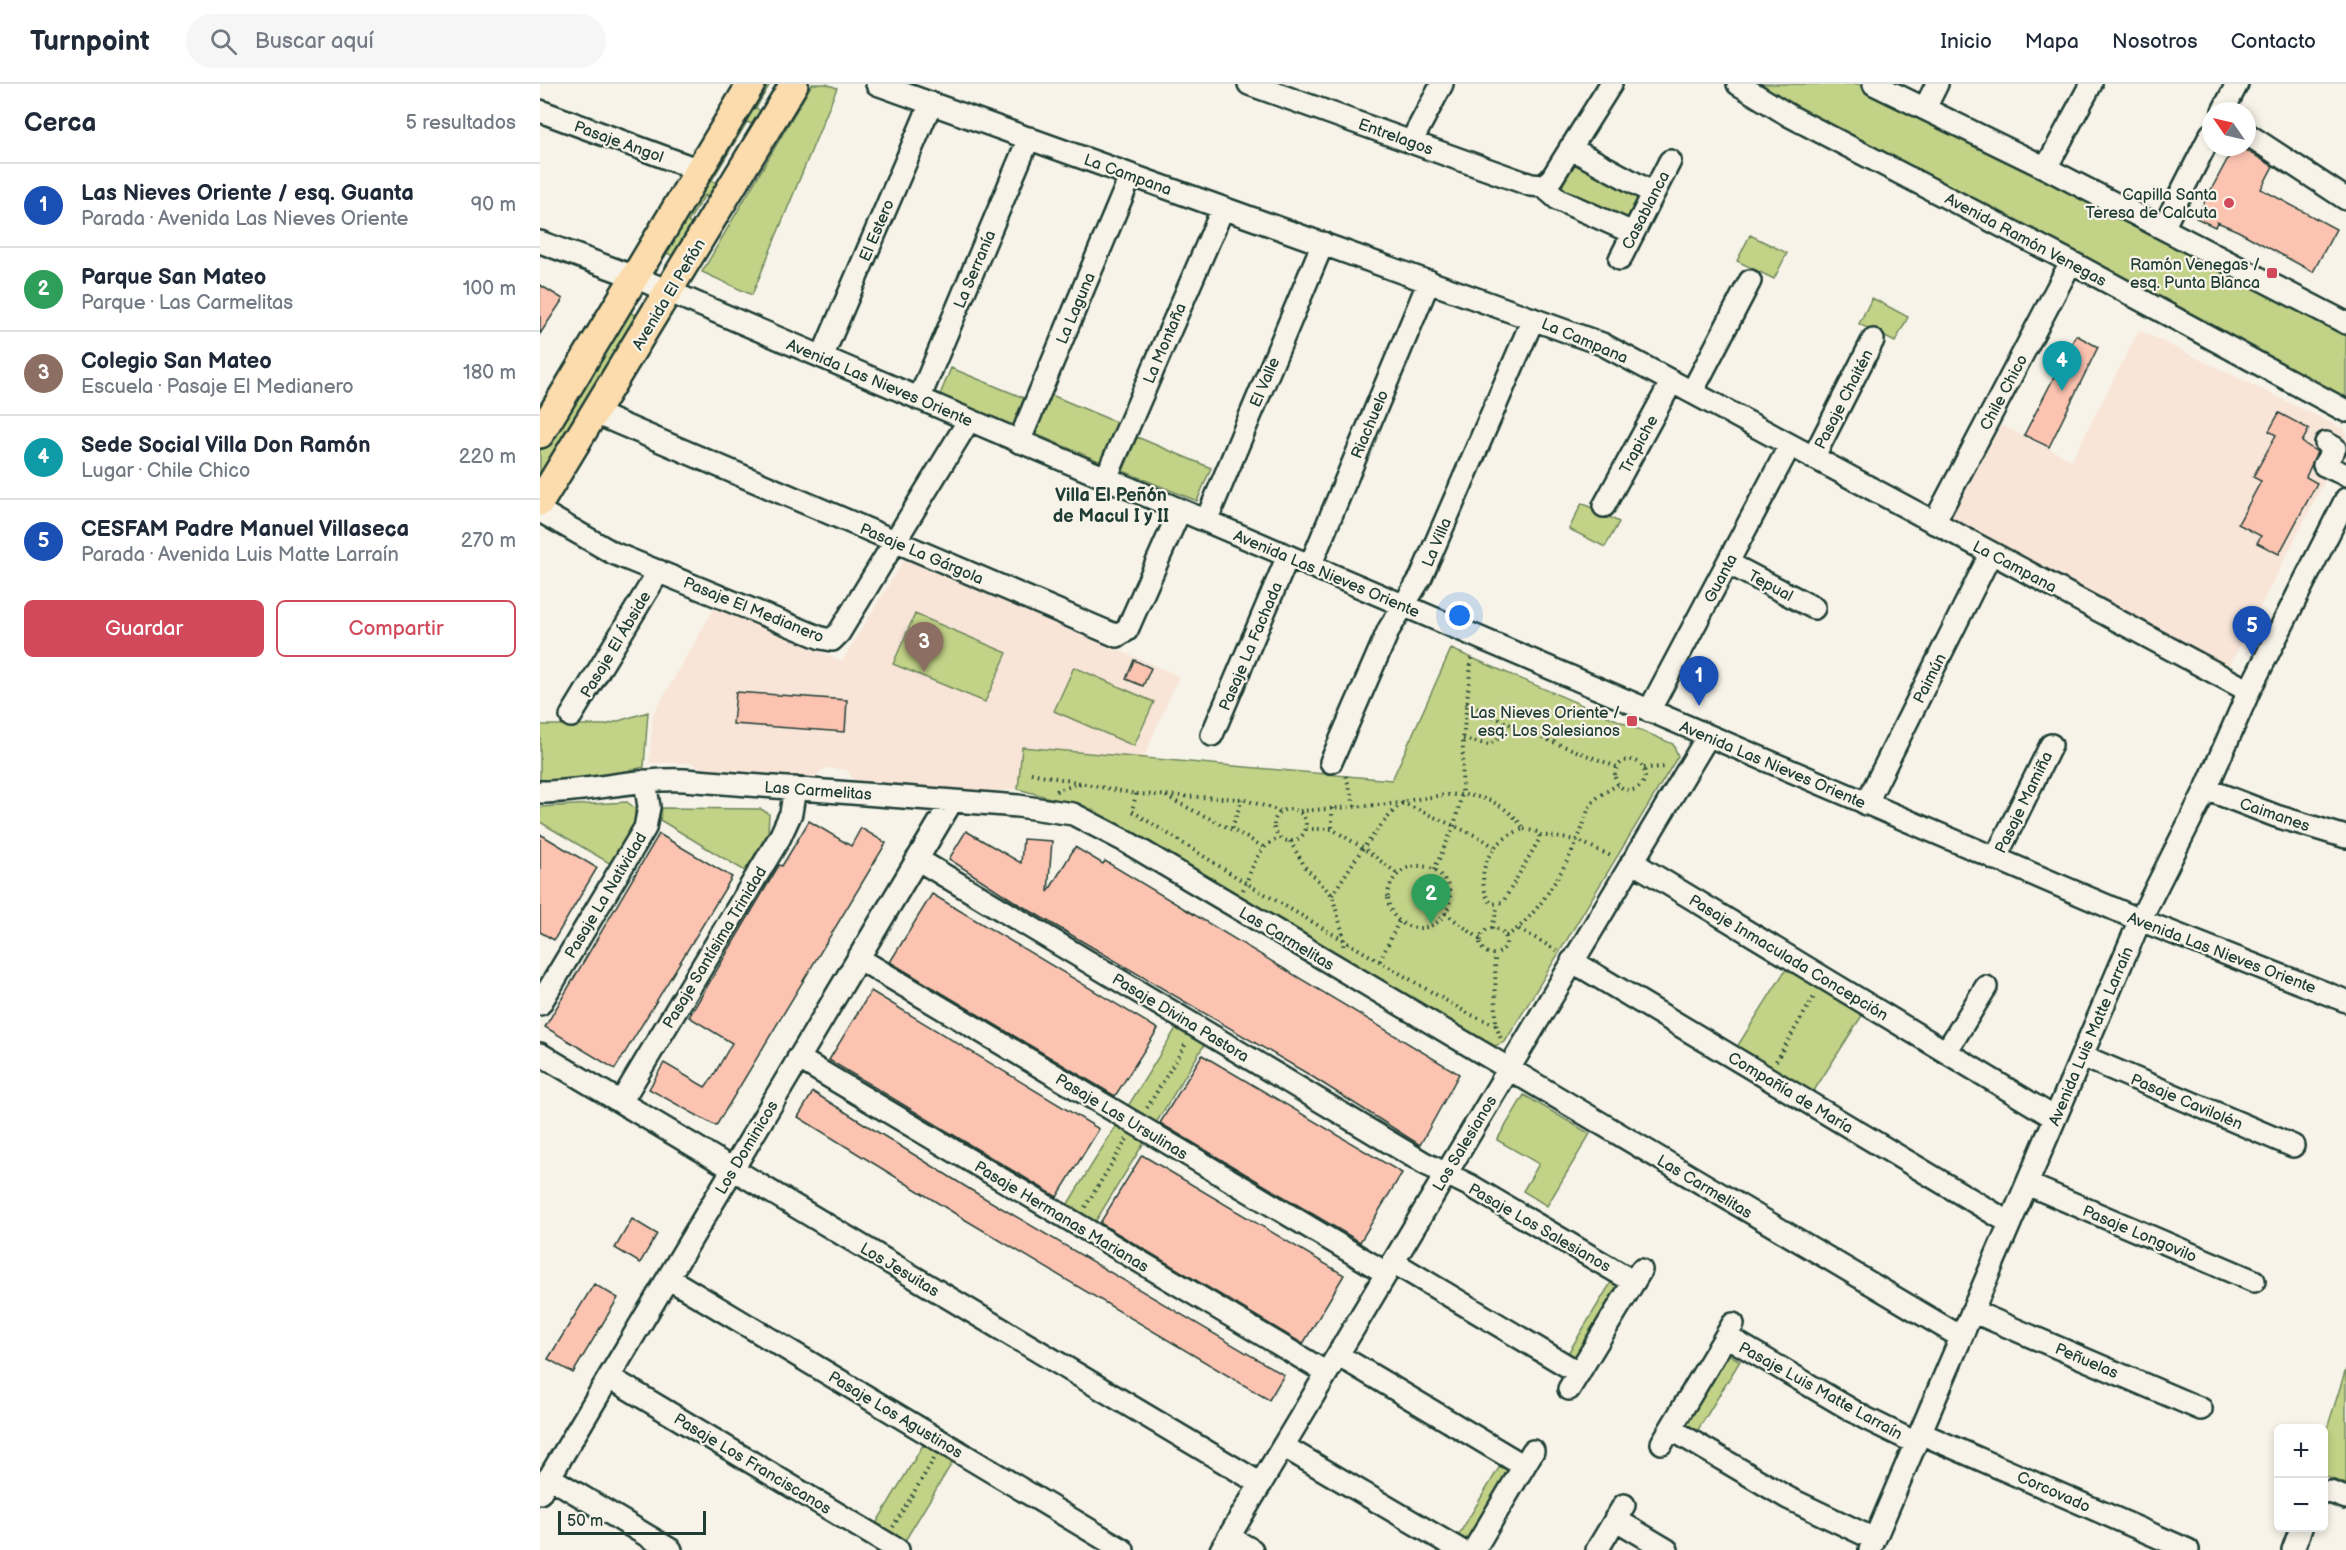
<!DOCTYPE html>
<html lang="es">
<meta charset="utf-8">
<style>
:root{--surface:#fff;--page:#f6f6f7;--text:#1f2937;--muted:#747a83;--line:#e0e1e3;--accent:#d1495b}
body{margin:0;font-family:"Balsamiq Sans",sans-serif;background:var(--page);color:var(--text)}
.controls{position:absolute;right:18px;bottom:18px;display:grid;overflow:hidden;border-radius:9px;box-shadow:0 3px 9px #0003}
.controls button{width:54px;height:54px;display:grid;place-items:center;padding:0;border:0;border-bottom:2px solid var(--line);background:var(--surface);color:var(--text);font:30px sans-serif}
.compass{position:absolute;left:1662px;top:18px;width:54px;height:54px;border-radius:50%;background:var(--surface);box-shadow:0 3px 9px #0003;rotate:304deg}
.scale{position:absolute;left:18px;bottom:15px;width:148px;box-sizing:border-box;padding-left:6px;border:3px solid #1f3d34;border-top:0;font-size:16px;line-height:21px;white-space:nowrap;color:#1f3d34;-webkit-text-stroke:4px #f7f3e8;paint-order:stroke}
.you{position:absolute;left:920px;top:532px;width:21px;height:21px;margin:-15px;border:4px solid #fff;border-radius:50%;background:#1a73e8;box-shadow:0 0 0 9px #1a73e833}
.badge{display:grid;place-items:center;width:39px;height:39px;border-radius:50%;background:var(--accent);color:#fff;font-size:20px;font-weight:700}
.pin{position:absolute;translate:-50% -50px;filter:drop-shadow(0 2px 3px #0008)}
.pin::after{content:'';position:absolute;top:32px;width:21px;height:18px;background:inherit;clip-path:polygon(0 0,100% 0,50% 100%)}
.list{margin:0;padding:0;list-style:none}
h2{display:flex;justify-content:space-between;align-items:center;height:78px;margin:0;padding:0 24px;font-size:26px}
h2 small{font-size:20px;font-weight:400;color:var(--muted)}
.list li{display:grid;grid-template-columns:39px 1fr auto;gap:18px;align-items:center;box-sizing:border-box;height:84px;padding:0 24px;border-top:2px solid var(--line)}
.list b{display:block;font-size:22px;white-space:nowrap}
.list p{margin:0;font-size:20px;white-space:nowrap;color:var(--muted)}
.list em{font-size:20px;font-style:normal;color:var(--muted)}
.actions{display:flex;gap:12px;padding:18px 24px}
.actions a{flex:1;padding:14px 0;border:2px solid var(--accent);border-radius:9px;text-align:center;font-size:21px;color:var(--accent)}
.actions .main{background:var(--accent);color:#fff}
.icon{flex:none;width:33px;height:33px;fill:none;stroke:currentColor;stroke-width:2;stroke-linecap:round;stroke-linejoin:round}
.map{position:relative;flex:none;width:1806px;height:1466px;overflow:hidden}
header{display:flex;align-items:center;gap:36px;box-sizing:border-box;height:84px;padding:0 30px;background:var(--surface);border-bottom:2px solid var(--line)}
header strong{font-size:28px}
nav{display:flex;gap:33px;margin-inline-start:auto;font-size:21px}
.search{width:420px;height:54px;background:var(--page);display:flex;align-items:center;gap:15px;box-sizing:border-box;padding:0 21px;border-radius:33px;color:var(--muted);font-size:22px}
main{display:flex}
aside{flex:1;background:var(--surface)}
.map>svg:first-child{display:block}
.built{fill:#f8e5d8}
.green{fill:#c2d287;stroke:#70885e;stroke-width:1.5}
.building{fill:#fcc3b1;stroke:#1f3d34;stroke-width:1.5}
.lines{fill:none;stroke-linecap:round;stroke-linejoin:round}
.minor-casing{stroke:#1f3d34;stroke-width:26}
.major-casing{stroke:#1f3d34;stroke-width:32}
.path{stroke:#1f3d34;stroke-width:4;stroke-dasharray:1.5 4.5;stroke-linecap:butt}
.minor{stroke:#f7f3e8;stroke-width:21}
.major{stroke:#fcdcac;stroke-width:27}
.poi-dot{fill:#d1495b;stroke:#f7f3e8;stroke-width:2}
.labels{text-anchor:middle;stroke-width:4.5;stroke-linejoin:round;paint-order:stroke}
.street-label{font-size:16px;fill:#1f3d34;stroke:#f7f3e8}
.poi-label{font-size:16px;fill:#1f3d34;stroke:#f7f3e8;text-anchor:end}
.neighbourhood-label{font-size:18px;font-weight:bold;fill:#1f3d34;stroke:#f7f3e8}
</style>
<header>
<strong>Turnpoint</strong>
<div class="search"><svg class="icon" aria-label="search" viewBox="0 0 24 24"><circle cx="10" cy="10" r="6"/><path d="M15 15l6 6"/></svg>Buscar aquí</div>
<nav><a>Inicio</a><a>Mapa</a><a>Nosotros</a><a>Contacto</a></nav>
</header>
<main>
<aside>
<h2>Cerca<small>5 resultados</small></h2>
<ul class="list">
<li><span class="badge" style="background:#1a4fb4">1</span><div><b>Las Nieves Oriente / esq. Guanta</b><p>Parada · Avenida Las Nieves Oriente</p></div><em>90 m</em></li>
<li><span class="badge" style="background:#2e9e5b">2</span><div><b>Parque San Mateo</b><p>Parque · Las Carmelitas</p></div><em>100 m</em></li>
<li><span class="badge" style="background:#8d6e63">3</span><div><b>Colegio San Mateo</b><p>Escuela · Pasaje El Medianero</p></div><em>180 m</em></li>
<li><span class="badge" style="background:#0f9aa8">4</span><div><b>Sede Social Villa Don Ramón</b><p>Lugar · Chile Chico</p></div><em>220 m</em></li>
<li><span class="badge" style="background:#1a4fb4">5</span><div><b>CESFAM Padre Manuel Villaseca</b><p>Parada · Avenida Luis Matte Larraín</p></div><em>270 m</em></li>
</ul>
<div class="actions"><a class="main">Guardar</a><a>Compartir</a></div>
</aside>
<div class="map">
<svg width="1806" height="1466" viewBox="0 0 1806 1466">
<rect width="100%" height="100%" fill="#f7f3e8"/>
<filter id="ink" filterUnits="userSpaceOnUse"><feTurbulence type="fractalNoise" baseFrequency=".0167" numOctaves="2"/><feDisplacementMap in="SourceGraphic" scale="12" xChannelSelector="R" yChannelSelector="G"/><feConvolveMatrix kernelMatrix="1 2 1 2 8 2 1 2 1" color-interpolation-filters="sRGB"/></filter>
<g filter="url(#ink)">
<path class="built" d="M1599 246 1806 346V356L1688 585 1410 436 1461 341 1532 376Z
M365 474 639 592 603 675 483 663 478 705 449 708 315 698 307 686 285 684 270 696 164 688 152 679H109L113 630 175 523 302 577Z"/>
<path class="green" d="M224 0H230L216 24 225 30 217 42 207 38 172 96 180 102 173 115 165 111 148 138 158 145 140 175 124 168Z
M272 0H286L297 4 212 211 162 188Z
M1212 0H1321L1806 251V314L1243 21Z
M1037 75 1104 111 1088 138 1033 115 1021 104Z
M1210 151 1247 169 1234 195 1197 177Z
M1332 214 1368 233 1355 258 1319 240Z
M88 228 102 233 0 399V363Z
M411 284 484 314 472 344 399 313Z
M509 310 578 339 561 378 493 349Z
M597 353 671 384 657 417 583 387Z
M1042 419 1079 438 1065 463 1029 445Z
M375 530 467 569 445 618 353 580Z
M911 565 1133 660 1138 672 965 958 955 962 542 723 478 705 482 663 852 696Z
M534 583 614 618 594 662 514 627Z
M108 628 104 683 37 698H0V641H65Z
M87 718 95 724V742L71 780 0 738V723Z
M122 724 221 725 229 730 228 749 205 787 120 736Z
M1248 882 1323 930 1270 1013 1195 966Z
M638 941 666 958 552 1143 524 1126Z
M984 1011 1050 1050 1007 1122 983 1107 999 1080 957 1056Z
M1075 1192 1088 1199 1040 1279 1027 1271Z
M1187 1269 1200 1277 1155 1351 1142 1343Z
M1806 1285V1400L1784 1392V1354Z
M383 1361 412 1379 363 1460 334 1443Z
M960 1382 973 1390 928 1464 915 1457Z"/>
<path class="building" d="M1694 63H1701L1733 82 1721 105 1796 145 1773 188 1698 147 1677 138 1675 143 1656 134Z
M0 201 23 215 0 250Z
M1536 251 1558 263 1509 363 1484 351Z
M1739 329 1769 345 1762 358 1777 368 1766 393 1777 399 1739 470 1717 459 1721 452 1698 440 1721 397 1713 393 1736 351 1729 347Z
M594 576 611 584 603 602 586 595Z
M196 608 307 616 305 648 193 640Z
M269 737 311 762 321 744 346 759 176 1042 109 1005 124 979 165 1003 172 994 192 959 149 933 239 781 242 782Z
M426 747 481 779 483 755 512 757 508 808 535 763 563 780 565 777 919 990 880 1061 768 990 477 819 409 775Z
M0 750 57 784 14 856 0 848Z
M119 750 192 793 75 985 5 943Z
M392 810 618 945 575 1012 350 878Z
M331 907 559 1045 517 1113 289 976Z
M662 971 862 1089 820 1158 620 1039Z
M273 1008 431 1106 744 1291 729 1316 424 1135 258 1033Z
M602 1071 804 1191 763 1260 560 1139Z
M92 1135 117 1150 100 1179 75 1164Z
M54 1200 78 1214 33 1289 8 1275Z"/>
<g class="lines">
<defs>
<path id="minor" d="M337 0 1062 260 1709 607
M709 0 991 101 1003 102
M1198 0 1250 32 1531 178 1806 327
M1334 0 1506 84 1806 239
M1385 24 1397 0
M0 27 159 86
M1683 27 1697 0
M1707 50 1806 115
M871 58 902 0
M1030 64 1113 109
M1506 84 1551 0
M1003 102 1012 94 1071 0
M1003 102 1019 116 1093 149
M1623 144 1671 50
M0 158 95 193 1600 836 1806 917
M1080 175 1130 77
M282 273 391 19
M1152 308 1210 197
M379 315 489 54
M55 329 577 552 587 546 640 426
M479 358 591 91
M1786 359 1795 364 1784 381 1806 391
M1273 374 1333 256
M566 394 683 124
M1064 422 1132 297
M0 427 73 469 281 554 292 556 299 549 429 336
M666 437 783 159
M1394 439 1531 178
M1188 479 1274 524
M770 482 889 197
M1109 627 1250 361
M31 632 119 487
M672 651 748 472
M791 678 849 545 881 493 993 235
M1666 705 1736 732 1806 753
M0 708C49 708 96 694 144 696L478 722 533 730 585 757 1421 1253
M1326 720 1451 469
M377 775 884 1079 931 1102 1094 1198
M1455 775 1511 661
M1092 778 1515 1034
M318 874 846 1189
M1032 877 1470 1139
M0 920 105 744 109 723 105 697
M1406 968 1446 903
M0 970 721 1400
M1542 972 1753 1062
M258 974 787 1289
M81 1018 240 753 251 729 255 704
M1487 1100 1714 1197
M853 1178 1039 1289
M128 1194 583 1466
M1432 1227 1661 1325
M1186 1252 1325 1334 1376 1359
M798 1271 984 1382
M69 1293 358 1466
M1029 1305 1101 1186
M1131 1345 1248 1414 1334 1455
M1380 1349 1648 1466
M1122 1359 1193 1240
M743 1362 920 1466
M9 1393 131 1466
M0 1409 412 717
M1784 1409 1790 1408 1806 1414
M1075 1435 1127 1466
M689 1453 712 1466
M681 1466 1168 652
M934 1466 993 1367
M1057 1466 1084 1421
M1330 1466 1600 836 1666 705 1709 607 1806 415
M1753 1466 1761 1444"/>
<path id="major" d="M0 350 211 0
M0 418 254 0"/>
</defs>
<use href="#minor" class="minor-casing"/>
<use href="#major" class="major-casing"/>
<path class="path" d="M926 619 975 643 1077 683
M923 655 949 661 975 643
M1075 691a15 15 0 1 1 30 0a15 15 0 1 1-30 0Z
M1104 684 1127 683
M491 689 596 710 702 715 740 727
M806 692 815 722
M516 707 541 699
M596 710 592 727 706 799 929 930 956 941 955 871
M626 712C658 730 692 744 723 763
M792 724V745
M734 741a16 16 0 1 1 32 0a16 16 0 1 1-32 0Z
M760 727 863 719 941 754 954 763
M692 744 702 715
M766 745H792L823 764C833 753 852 725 863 719 869 715 880 715 886 714 924 706 961 711 984 745
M984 745 998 748 1000 754 963 818 953 820C947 816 946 811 944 804 939 775 958 753 984 745Z
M1000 751 1037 756 1073 773
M750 757 765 783 792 811 804 854 803 864
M848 813a31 31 0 1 1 62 0a31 31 0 1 1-62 0Z
M894 786 914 742 922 709 923 655 932 570
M703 806C712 786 717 761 740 754
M792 811 823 764 858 790
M905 829 940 855
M952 844 958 821
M940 857a13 13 0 1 1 26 0a13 13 0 1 1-26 0Z
M979 845 1018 867
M966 852C995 837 1023 787 1037 757 1051 725 1042 719 1078 701
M840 877 859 837
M956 941 962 958
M1236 977 1275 911
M607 1024 647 958
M545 1123 587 1055
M353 1443 394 1375"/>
<use href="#minor" class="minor"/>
<use href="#major" class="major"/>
</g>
</g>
<g class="poi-dot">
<circle cx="1689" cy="119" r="6"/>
<rect x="1726" y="183" width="12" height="12" rx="3"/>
<rect x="1086" y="631" width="12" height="12" rx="3"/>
</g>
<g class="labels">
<g class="street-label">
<text transform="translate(856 52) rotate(20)" y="6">Entrelagos</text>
<text transform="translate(79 57) rotate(20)" y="6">Pasaje Angol</text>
<text transform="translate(588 90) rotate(20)" y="6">La Campana</text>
<text transform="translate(1105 126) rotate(-63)" y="6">Casablanca</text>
<text transform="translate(336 146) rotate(-67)" y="6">El Estero</text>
<text transform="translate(1486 155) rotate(28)" y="6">Avenida Ramón Venegas</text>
<text transform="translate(434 185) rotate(-67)" y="6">La Serranía</text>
<text transform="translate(128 210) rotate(-59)" y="6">Avenida El Peñón</text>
<text transform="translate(535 224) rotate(-67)" y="6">La Laguna</text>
<text transform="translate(1045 256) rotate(23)" y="6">La Campana</text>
<text transform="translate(624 259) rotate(-67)" y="6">La Montaña</text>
<text transform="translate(340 298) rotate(23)" y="6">Avenida Las Nieves Oriente</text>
<text transform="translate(724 298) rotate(-67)" y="6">El Valle</text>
<text transform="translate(1463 308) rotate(-62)" y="6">Chile Chico</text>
<text transform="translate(1303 315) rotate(-63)" y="6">Pasaje Chaitén</text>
<text transform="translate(829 340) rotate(-67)" y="6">Riachuelo</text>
<text transform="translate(1098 360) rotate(-62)" y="6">Trapiche</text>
<text transform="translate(896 458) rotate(-67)" y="6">La Villa</text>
<text transform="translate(382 469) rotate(23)" y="6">Pasaje La Gárgola</text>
<text transform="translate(1475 482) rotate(28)" y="6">La Campana</text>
<text transform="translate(787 489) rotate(23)" y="6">Avenida Las Nieves Oriente</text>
<text transform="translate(1180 494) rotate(-62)" y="6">Guanta</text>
<text transform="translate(1231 501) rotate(28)" y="6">Tepual</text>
<text transform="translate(214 525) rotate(22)" y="6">Pasaje El Medianero</text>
<text transform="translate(75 560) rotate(-59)" y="6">Pasaje El Ábside</text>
<text transform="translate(710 562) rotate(-67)" y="6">Pasaje La Fachada</text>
<text transform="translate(1389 594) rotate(-63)" y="6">Paimún</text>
<text transform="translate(1233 680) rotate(23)" y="6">Avenida Las Nieves Oriente</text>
<text transform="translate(278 706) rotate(4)" y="6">Las Carmelitas</text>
<text transform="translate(1483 718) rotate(-64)" y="6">Pasaje Mamiña</text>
<text transform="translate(1735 730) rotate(19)" y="6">Caimanes</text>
<text transform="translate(65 811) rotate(-59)" y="6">Pasaje La Natividad</text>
<text transform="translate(747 854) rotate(31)" y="6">Las Carmelitas</text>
<text transform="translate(174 863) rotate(-59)" y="6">Pasaje Santísima Trinidad</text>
<text transform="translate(1682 868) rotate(21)" y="6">Avenida Las Nieves Oriente</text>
<text transform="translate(1249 873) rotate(31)" y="6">Pasaje Inmaculada Concepción</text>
<text transform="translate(641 933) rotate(31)" y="6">Pasaje Divina Pastora</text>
<text transform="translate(1550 952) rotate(-67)" y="6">Avenida Luis Matte Larraín</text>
<text transform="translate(1251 1008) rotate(31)" y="6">Compañía de María</text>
<text transform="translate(1647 1017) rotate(23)" y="6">Pasaje Cavilolén</text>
<text transform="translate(582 1032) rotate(31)" y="6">Pasaje Las Ursulinas</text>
<text transform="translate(924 1059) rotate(-59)" y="6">Los Salesianos</text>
<text transform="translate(206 1063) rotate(-59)" y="6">Los Dominicos</text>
<text transform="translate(1165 1102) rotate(31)" y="6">Las Carmelitas</text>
<text transform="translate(522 1132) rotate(31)" y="6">Pasaje Hermanas Marianas</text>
<text transform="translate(1000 1143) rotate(30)" y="6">Pasaje Los Salesianos</text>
<text transform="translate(1600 1149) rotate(23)" y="6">Pasaje Longovilo</text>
<text transform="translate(360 1185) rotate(31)" y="6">Los Jesuitas</text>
<text transform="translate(1547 1276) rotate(23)" y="6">Peñuelas</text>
<text transform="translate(1281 1306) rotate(29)" y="6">Pasaje Luis Matte Larraín</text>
<text transform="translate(356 1330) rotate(31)" y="6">Pasaje Los Agustinos</text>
<text transform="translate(213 1379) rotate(31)" y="6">Pasaje Los Franciscanos</text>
<text transform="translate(1514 1407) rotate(24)" y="6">Corcovado</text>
</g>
<g class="poi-label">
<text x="1677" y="116">Capilla Santa<tspan x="1677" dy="18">Teresa de Calcuta</tspan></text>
<text x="1720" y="186">Ramón Venegas /<tspan x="1720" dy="18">esq. Punta Blanca</tspan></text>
<text x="1080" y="634">Las Nieves Oriente /<tspan x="1080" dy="18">esq. Los Salesianos</tspan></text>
</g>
<g class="neighbourhood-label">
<text x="571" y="417">Villa El Peñón<tspan x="571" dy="21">de Macul I y II</tspan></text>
</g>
</g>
</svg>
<div class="controls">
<button>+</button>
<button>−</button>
</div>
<svg class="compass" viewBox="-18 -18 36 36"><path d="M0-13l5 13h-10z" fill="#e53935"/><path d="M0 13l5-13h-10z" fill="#747a83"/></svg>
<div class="scale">50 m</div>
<div class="you"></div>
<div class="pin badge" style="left:1159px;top:622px;background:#1a4fb4">1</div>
<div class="pin badge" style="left:891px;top:840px;background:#2e9e5b">2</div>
<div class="pin badge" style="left:384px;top:588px;background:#8d6e63">3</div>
<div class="pin badge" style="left:1522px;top:307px;background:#0f9aa8">4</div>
<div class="pin badge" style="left:1712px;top:572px;background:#1a4fb4">5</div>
</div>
</main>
